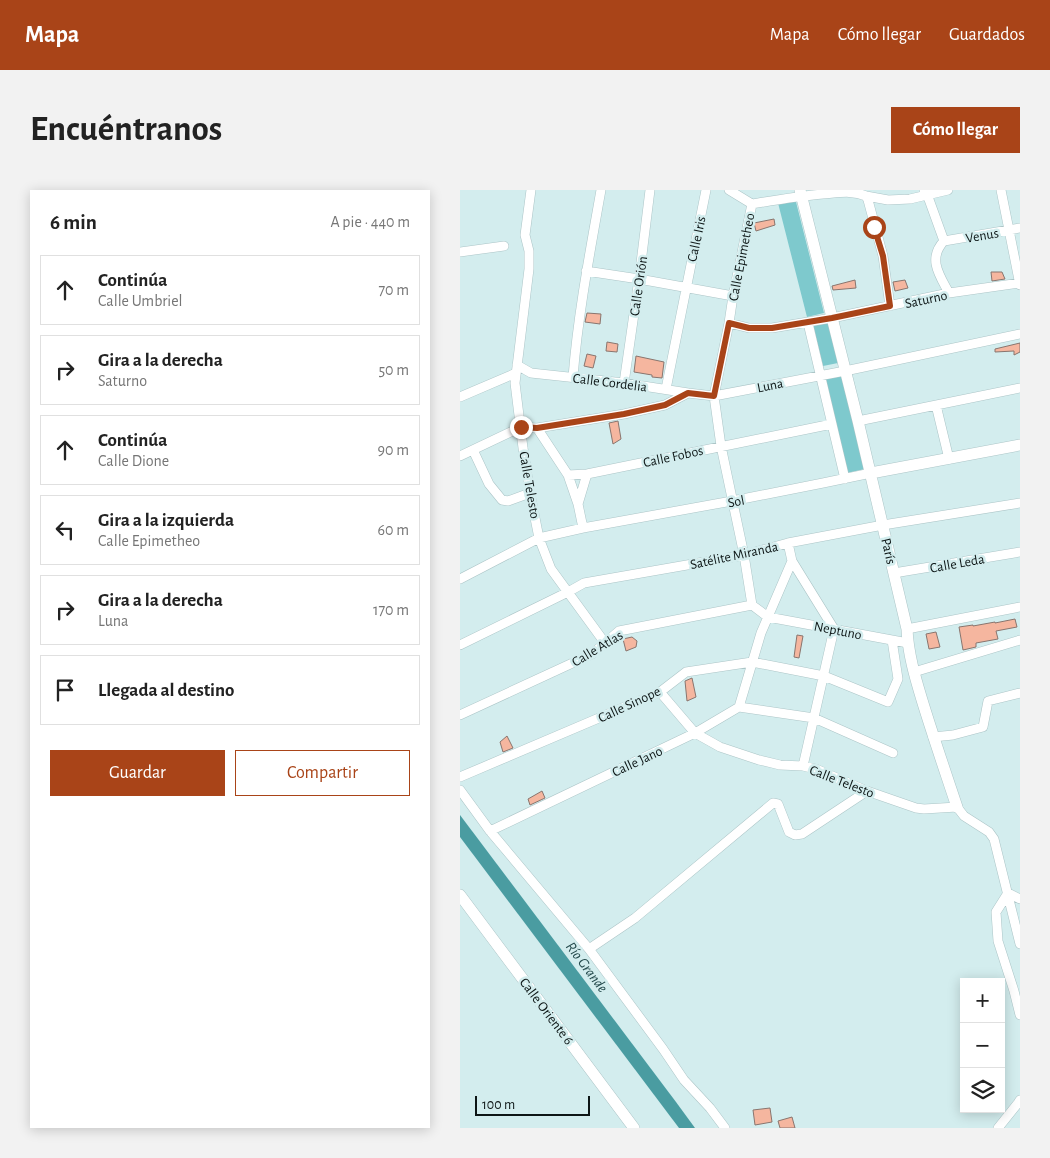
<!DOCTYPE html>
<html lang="es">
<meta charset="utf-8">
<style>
:root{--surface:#fff;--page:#f2f2f2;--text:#222;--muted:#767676;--line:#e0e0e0;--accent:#a94418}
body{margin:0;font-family:"Alegreya Sans",sans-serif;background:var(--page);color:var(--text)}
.controls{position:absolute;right:15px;bottom:15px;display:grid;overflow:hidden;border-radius:0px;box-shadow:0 2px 12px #0003}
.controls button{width:45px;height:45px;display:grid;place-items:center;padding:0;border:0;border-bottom:1px solid var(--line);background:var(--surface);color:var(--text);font:25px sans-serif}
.scale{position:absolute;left:15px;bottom:12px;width:115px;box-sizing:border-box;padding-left:5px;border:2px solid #0d1616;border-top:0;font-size:14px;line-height:18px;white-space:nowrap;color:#0d1616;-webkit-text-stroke:4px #d3edee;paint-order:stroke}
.stop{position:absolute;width:15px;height:15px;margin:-11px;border:4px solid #a94418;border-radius:50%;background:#fff}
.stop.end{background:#a94418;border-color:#fff;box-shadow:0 1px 5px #0008}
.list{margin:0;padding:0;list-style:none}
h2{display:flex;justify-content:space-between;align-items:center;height:65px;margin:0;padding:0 20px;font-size:21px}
h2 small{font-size:16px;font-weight:400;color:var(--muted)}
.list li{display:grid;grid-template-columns:32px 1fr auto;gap:15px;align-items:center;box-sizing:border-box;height:70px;margin:0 10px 10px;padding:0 10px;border:1px solid var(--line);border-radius:0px}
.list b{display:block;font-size:19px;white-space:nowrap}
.list p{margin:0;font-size:16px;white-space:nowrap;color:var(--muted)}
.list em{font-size:16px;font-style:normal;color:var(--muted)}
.actions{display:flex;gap:10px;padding:15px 20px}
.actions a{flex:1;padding:11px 0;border:1px solid var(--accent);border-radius:0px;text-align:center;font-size:18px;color:var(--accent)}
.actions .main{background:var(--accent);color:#fff}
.icon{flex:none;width:28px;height:28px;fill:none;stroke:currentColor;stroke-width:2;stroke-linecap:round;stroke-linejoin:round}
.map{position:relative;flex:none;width:560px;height:938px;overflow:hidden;border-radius:0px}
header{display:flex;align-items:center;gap:30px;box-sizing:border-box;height:70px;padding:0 25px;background:var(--accent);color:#fff}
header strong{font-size:24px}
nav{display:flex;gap:28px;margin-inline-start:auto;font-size:18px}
.intro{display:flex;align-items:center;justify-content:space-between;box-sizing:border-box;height:120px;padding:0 30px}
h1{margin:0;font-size:35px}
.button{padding:12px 22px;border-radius:0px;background:var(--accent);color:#fff;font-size:18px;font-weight:700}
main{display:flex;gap:30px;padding:0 30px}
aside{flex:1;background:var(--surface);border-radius:0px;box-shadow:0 2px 12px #0003}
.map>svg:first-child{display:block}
.green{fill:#7ec9cd}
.water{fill:#4a9ca1}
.building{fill:#f5b69f;stroke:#89756e}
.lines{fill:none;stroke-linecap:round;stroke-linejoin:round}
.street-casing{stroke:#acc5c7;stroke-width:10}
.secondary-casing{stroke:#acc5c7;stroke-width:12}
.street{stroke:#fff;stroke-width:9}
.secondary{stroke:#fff;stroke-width:11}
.route{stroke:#a94418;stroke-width:6}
.labels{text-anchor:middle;stroke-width:5;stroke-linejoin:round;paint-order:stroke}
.street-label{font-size:14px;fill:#0d1616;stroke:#d3edee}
.water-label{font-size:15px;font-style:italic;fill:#23494b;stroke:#d3edee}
</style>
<header>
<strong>Mapa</strong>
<nav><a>Mapa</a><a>Cómo llegar</a><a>Guardados</a></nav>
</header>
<div class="intro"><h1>Encuéntranos</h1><a class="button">Cómo llegar</a></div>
<main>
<aside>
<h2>6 min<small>A pie · 440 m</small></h2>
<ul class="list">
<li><svg class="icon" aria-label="ahead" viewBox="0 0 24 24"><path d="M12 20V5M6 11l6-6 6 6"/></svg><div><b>Continúa</b><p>Calle Umbriel</p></div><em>70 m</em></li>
<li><svg class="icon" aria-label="right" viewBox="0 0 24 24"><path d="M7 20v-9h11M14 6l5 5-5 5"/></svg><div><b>Gira a la derecha</b><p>Saturno</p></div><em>50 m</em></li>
<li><svg class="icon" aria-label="ahead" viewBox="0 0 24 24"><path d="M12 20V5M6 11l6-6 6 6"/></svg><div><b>Continúa</b><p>Calle Dione</p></div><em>90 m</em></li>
<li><svg class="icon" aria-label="left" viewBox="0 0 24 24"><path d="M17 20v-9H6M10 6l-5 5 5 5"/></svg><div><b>Gira a la izquierda</b><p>Calle Epimetheo</p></div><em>60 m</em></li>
<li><svg class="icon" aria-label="right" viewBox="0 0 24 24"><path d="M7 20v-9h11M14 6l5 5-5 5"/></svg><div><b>Gira a la derecha</b><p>Luna</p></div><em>170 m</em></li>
<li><svg class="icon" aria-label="arrive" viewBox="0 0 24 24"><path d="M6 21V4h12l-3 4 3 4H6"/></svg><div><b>Llegada al destino</b></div></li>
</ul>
<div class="actions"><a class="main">Guardar</a><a>Compartir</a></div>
</aside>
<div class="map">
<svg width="560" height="938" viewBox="0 0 560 938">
<rect width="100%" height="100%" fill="#d3edee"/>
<path class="green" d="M335 8 364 123 347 127 318 13Z
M368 131 378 173 363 176 353 135Z
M382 183 405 279 387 283 364 188Z"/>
<path class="water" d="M0 625 216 912 235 938H219L0 647Z"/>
<path class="building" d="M314 29 315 35 296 41 294 33Z
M531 82H542L545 89 532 91Z
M395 90 396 98 373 100 372 96Z
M445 90 448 98 435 101 433 92Z
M127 123 141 124 140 134 125 132Z
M147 152 158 154 157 162 146 161Z
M560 153V162L554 165V161L535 162V159Z
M127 164 136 166 133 178 124 176Z
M176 166 204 172 202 188 192 187V185L174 182Z
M158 231 161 249 153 254 149 233Z
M555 429 557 437 536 441 538 449 516 453V457L503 460 499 437 513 435V436L535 432V433Z
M476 442 480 457 469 459 466 444Z
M337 445 343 446 339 468 334 467Z
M172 447 177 451 176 457 166 461 163 449Z
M232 488 236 507 227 511 225 491Z
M47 546 53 558 43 562 40 552Z
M82 601 85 608 70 615 68 609Z
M310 918 312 932 295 935 293 920Z
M332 927 335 938H320L318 931Z"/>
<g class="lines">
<defs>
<path id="street" d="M71 0 65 45 69 61V79L55 193 63 258 70 303 79 348 91 379 145 453
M269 0 292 14
M464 0 467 4 484 51
M541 0 560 95
M406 6 428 10 450 9 488 0
M292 14C316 10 339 6 363 4 378 3 392 0 406 6L408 10 423 66 430 116
M484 51 560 38
M484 51C467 69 480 86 489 103
M0 62 44 56
M126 81 179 89 273 106
M269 133 289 138H312L372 128 489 103 560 93
M348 133 385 289
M57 175 71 183 164 193 228 203
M113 187C118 124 130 62 141 0
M164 193 179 89 190 0
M206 199 246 0
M0 207 56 183
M476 215 489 269
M398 231 560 198
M77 238 108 285 118 314 123 338
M13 260 29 294 42 310 48 311 70 303
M0 266 61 237 77 238 164 224 205 215 228 203 254 206 385 181 560 144
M108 285 127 284 372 234
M118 314 127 284
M332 371 374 439 343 576
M434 383 560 362
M0 389 79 348 123 338 272 311 363 293 411 283
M292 415 284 365 261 256 254 206 269 133 273 106 292 14
M447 439 560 417
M0 455 108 402 124 393 284 365 328 353 423 335 560 313
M454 482 560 450
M200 502 235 543 260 557 299 570 320 575 343 576 356 579 407 601 456 618 464 619 497 617 504 626 529 642 534 649 560 754
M279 517 354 528 433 563
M0 525 132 464 159 441 292 415 308 427 448 453
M473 547 493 545 523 537 528 511 560 503
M0 587 200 502 226 482 292 472 364 486 428 512 438 489 432 450
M0 600 30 641 129 759 203 859 224 890 250 918 265 938
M30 641 235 543 279 517 301 443 332 371 328 353
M548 703 536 722 538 751 554 801 560 825
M548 703 560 709
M129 759 175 728 313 613 318 614 329 642 335 645 342 644 407 601
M538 938 558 913 560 910"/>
<path id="secondary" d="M340 0 398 231 447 439C448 463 455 487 462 510 473 546 485 581 497 617
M411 283 560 255
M0 705 174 938"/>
</defs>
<use href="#street" class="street-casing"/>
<use href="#secondary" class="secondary-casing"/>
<use href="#street" class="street"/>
<use href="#secondary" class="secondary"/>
</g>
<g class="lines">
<path class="route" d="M61 237 77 238 164 224 205 215 228 203 254 206 269 133 289 138H312L372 128 430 116 423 66 414 37"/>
</g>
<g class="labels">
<g class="street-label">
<text transform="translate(522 45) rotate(-10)" y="5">Venus</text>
<text transform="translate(236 49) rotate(-78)" y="5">Calle Iris</text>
<text transform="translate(281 67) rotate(-79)" y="5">Calle Epimetheo</text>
<text transform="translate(178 96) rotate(-82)" y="5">Calle Orión</text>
<text transform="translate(466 109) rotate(-12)" y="5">Saturno</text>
<text transform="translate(150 192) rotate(7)" y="5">Calle Cordelia</text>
<text transform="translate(310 195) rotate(-11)" y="5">Luna</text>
<text transform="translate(213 266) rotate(-12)" y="5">Calle Fobos</text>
<text transform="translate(70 295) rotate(80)" y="5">Calle Telesto</text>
<text transform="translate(276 311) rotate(-11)" y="5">Sol</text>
<text transform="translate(429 361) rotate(77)" y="5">París</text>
<text transform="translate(274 365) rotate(-12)" y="5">Satélite Miranda</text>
<text transform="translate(497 373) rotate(-10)" y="5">Calle Leda</text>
<text transform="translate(378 440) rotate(11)" y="5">Neptuno</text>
<text transform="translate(137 458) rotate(-31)" y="5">Calle Atlas</text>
<text transform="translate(169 514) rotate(-25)" y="5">Calle Sinope</text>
<text transform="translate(177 571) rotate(-25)" y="5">Calle Jano</text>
<text transform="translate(382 591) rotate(21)" y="5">Calle Telesto</text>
<text transform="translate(87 821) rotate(53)" y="5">Calle Oriente 6</text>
</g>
<g class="water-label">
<text transform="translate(127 777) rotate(53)" y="5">Río Grande</text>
</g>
</g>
</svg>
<div class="controls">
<button>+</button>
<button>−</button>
<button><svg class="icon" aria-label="layers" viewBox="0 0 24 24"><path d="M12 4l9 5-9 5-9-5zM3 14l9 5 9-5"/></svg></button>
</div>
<div class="scale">100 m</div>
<div class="stop" style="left:414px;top:37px"></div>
<div class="stop end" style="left:61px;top:237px"></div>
</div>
</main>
